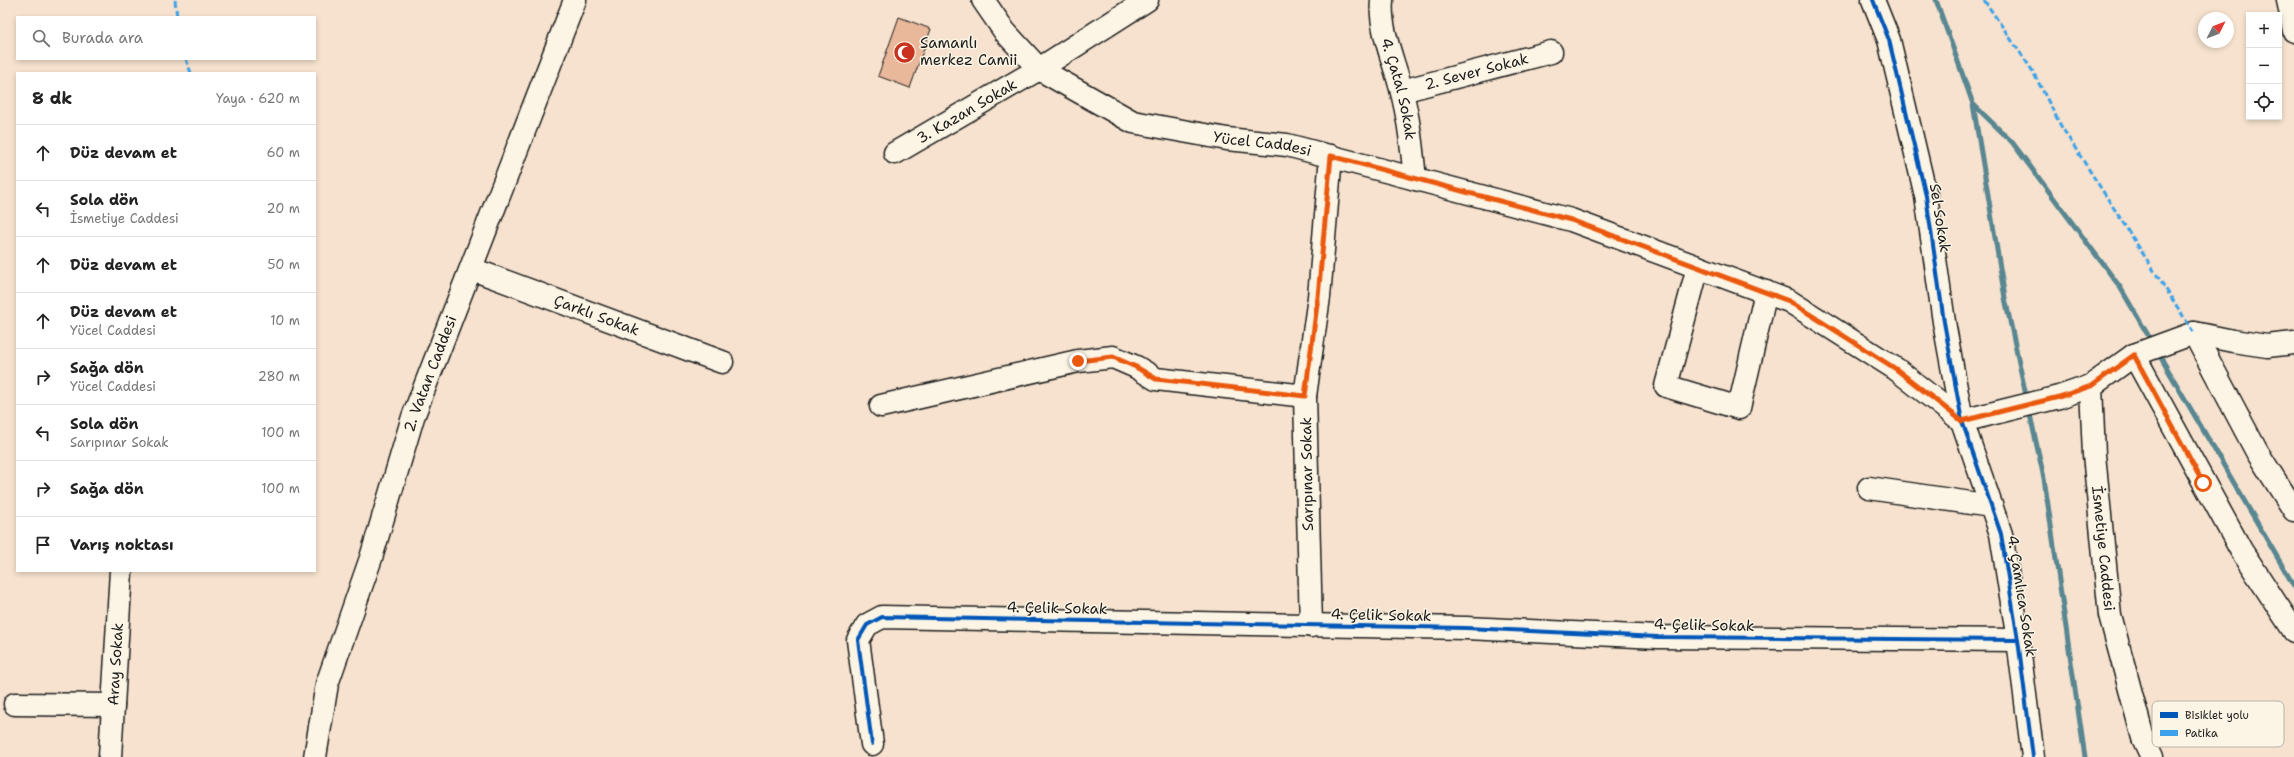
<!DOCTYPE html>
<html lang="tr">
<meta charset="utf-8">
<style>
:root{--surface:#fff;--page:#f6f6f6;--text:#222;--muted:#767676;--line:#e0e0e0}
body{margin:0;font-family:"Shantell Sans",sans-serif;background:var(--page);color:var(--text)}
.controls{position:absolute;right:12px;top:12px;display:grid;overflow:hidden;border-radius:0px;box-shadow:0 2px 6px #0003}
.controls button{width:36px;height:36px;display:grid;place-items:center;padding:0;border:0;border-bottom:1px solid var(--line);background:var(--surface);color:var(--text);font:20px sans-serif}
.compass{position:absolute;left:2198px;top:12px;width:36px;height:36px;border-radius:50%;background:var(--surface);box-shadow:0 2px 6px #0003;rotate:48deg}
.stop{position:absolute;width:12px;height:12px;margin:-9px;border:3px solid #ea580c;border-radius:50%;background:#fff}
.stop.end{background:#ea580c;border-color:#fff;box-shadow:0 1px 4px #0008}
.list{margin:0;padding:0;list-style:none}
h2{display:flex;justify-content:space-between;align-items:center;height:52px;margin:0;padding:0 16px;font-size:17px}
h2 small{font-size:13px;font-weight:400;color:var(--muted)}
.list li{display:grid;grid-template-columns:26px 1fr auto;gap:12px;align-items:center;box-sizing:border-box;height:56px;padding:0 16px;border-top:1px solid var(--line)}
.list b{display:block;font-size:15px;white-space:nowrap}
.list p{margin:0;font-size:13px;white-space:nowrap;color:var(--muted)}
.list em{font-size:13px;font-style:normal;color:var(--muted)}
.icon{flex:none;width:22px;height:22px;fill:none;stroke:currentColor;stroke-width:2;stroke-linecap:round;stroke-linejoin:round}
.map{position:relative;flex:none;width:2294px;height:757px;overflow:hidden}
.search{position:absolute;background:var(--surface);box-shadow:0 2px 6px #0003;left:16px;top:16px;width:300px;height:44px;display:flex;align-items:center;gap:10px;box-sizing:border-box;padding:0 14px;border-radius:0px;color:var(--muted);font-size:15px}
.panel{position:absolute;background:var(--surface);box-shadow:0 2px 6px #0003;left:16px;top:72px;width:300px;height:500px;border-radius:0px}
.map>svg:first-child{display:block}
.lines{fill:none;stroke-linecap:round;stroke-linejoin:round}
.stream{stroke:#588691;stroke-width:5}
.building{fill:#e9b79a;stroke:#1c1c1c}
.minor-casing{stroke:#1c1c1c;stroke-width:25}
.major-casing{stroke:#1c1c1c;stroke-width:25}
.minor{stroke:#fcf5e5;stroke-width:22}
.major{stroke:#fcf5e5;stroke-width:22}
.quiet{stroke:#3da2ea;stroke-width:3;stroke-dasharray:6 3;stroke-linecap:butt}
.cycleway-casing{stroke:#fcf5e5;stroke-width:6}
.cycleway{stroke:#0057b8;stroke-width:4}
.route{stroke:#ea580c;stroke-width:5}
.labels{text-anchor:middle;stroke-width:3;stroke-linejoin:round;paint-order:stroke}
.poi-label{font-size:15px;fill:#1c1c1c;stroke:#fcf5e5;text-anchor:start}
.street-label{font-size:15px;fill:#1c1c1c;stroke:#fcf5e5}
.key{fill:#fcf5e5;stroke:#b9b4a9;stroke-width:1}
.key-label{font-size:11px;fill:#1c1c1c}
</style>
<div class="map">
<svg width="2294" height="757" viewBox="0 0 2294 757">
<rect width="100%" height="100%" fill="#f6e2ce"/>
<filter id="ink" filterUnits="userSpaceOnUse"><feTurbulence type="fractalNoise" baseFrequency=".025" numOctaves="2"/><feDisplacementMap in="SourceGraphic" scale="8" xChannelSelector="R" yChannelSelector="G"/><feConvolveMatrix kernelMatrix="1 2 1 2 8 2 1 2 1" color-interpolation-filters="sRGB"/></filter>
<g filter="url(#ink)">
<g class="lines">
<path class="stream" d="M1936 0 1973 104 2005 298 2027 400
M1973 104 2012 142 2120 287 2152 342
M2157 351 2294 586
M2029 410 2044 478 2085 757"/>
</g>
<path class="building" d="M899 17 931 29 910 88 878 76Z"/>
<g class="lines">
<defs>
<g id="minor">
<path id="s1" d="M1382 0C1379 29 1394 61 1401 89 1409 118 1412 149 1415 179"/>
<path d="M1873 0 1889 40 1926 196 1944 322 1962 421 2001 534 2018 640 2033 757"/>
<path d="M2288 0 2294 31"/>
<path id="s2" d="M1402 91 1551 52"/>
<path id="s3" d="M895 153 1039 69 1147 0"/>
<path d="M1698 267 1666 386 1739 408 1766 292"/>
<path id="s4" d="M472 269 722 362"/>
<path d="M2194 333 2257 452 2294 510"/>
<path d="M2294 343 2267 346 2233 341 2194 333 2134 355 2241 550 2294 631"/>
<path d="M881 406 1078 361 1113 357 1136 367 1156 379 1305 396"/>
<path d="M1869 488 1991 506"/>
<path d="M1311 626 1305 396 1319 297 1331 156"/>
<path d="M15 704 113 705"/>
<path d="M872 744 858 640 867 625 882 617 1466 628 1658 637 2018 640"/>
<path id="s5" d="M110 757 121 571"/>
</g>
<g id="major">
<path id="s6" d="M983 0 1005 32 1039 69 1133 122 1227 139 1287 145 1571 220 1789 301 1896 369 1962 421 2059 397 2091 386"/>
<path id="s7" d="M2134 355 2091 386 2094 455 2110 615 2143 738 2152 757"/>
<path id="s8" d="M315 757 327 684 371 558 413 417 575 0"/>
</g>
</defs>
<use href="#minor" class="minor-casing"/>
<use href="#major" class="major-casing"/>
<use href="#minor" class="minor"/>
<use href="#major" class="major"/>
<path class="quiet" d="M175 0 177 17
M1984 0 2032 70 2061 126 2194 333
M186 59 191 73"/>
<defs>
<path id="cycleway" d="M1873 0 1889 40 1926 196 1944 322 1962 421 2001 534 2018 640 2033 757
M872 744 858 640 867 625 882 617 1466 628 1658 637 2018 640"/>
</defs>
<use href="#cycleway" class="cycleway-casing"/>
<use href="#cycleway" class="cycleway"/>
</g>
</g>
<g class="lines" filter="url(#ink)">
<path class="route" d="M1078 361 1113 357 1136 367 1156 379 1305 396 1318 297 1331 156 1571 220 1789 301 1896 369 1962 421 2059 397 2091 386 2134 355 2203 483"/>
</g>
<defs>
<symbol id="mosque-disc" viewBox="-11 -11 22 22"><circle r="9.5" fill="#c8321e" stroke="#fcf5e5"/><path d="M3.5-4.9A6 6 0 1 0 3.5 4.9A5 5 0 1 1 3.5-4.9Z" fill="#fff"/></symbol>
</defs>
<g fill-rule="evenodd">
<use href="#mosque-disc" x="892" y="40" width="25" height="25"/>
</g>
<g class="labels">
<g class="poi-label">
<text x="920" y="48">Samanlı<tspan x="920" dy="17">merkez Camii</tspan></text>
</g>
<g class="street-label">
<text dy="5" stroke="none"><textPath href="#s2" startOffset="77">2. Sever Sokak</textPath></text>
<text dy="5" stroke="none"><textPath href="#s1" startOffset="91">4. Çatal Sokak</textPath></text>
<text dy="5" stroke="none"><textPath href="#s3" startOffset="83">3. Kazan Sokak</textPath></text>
<text dy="5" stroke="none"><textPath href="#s6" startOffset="328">Yücel Caddesi</textPath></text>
<text transform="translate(1940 218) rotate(81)" y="5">Sel Sokak</text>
<text dy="5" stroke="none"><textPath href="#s4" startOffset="133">Çarklı Sokak</textPath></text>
<text dy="5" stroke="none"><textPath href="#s8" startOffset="401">2. Vatan Caddesi</textPath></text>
<text transform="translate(1307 474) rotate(-91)" y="5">Sarıpınar Sokak</text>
<text dy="5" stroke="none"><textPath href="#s7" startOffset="216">İsmetiye Caddesi</textPath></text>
<text transform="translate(2022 596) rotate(81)" y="5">4. Çamlıca Sokak</text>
<text transform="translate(1057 608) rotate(1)" y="5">4. Çelik Sokak</text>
<text transform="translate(1381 615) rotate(1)" y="5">4. Çelik Sokak</text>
<text transform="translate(1704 625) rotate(1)" y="5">4. Çelik Sokak</text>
<text dy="5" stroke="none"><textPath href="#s5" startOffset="93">Aray Sokak</textPath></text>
</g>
</g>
<rect x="2152" y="701" width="132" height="46" rx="6" class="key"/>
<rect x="2160" y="712" width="18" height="6" fill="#0057b8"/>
<rect x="2160" y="730" width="18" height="6" fill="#3da2ea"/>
<g class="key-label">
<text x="2185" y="719">Bisiklet yolu</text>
<text x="2185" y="737">Patika</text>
</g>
</svg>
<div class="controls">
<button>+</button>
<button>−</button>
<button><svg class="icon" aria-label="locate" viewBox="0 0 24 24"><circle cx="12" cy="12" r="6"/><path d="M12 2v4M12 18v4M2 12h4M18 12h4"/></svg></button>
</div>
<svg class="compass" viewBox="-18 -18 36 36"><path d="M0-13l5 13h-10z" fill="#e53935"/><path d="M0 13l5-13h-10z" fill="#767676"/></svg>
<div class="stop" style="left:2203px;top:483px"></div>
<div class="stop end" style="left:1078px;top:361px"></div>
<div class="search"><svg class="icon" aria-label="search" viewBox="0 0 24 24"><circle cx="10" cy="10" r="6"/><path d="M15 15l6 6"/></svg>Burada ara</div>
<section class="panel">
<h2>8 dk<small>Yaya · 620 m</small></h2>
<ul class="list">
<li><svg class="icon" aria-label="ahead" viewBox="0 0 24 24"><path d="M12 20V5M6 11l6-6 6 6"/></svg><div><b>Düz devam et</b></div><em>60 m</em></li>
<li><svg class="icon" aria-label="left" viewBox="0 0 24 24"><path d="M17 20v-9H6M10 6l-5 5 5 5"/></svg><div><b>Sola dön</b><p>İsmetiye Caddesi</p></div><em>20 m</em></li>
<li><svg class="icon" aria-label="ahead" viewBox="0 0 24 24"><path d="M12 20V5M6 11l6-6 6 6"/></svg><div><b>Düz devam et</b></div><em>50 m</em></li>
<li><svg class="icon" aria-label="ahead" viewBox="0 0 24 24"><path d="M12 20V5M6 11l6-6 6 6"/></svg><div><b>Düz devam et</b><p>Yücel Caddesi</p></div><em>10 m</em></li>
<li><svg class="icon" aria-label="right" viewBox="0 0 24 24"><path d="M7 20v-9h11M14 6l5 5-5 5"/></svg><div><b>Sağa dön</b><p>Yücel Caddesi</p></div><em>280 m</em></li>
<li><svg class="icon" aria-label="left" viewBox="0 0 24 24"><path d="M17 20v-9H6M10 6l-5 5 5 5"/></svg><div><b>Sola dön</b><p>Sarıpınar Sokak</p></div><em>100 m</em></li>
<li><svg class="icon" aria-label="right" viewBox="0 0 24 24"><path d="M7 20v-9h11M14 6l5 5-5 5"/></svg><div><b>Sağa dön</b></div><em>100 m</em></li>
<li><svg class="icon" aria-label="arrive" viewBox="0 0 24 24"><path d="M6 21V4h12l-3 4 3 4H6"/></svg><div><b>Varış noktası</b></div></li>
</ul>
</section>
</div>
